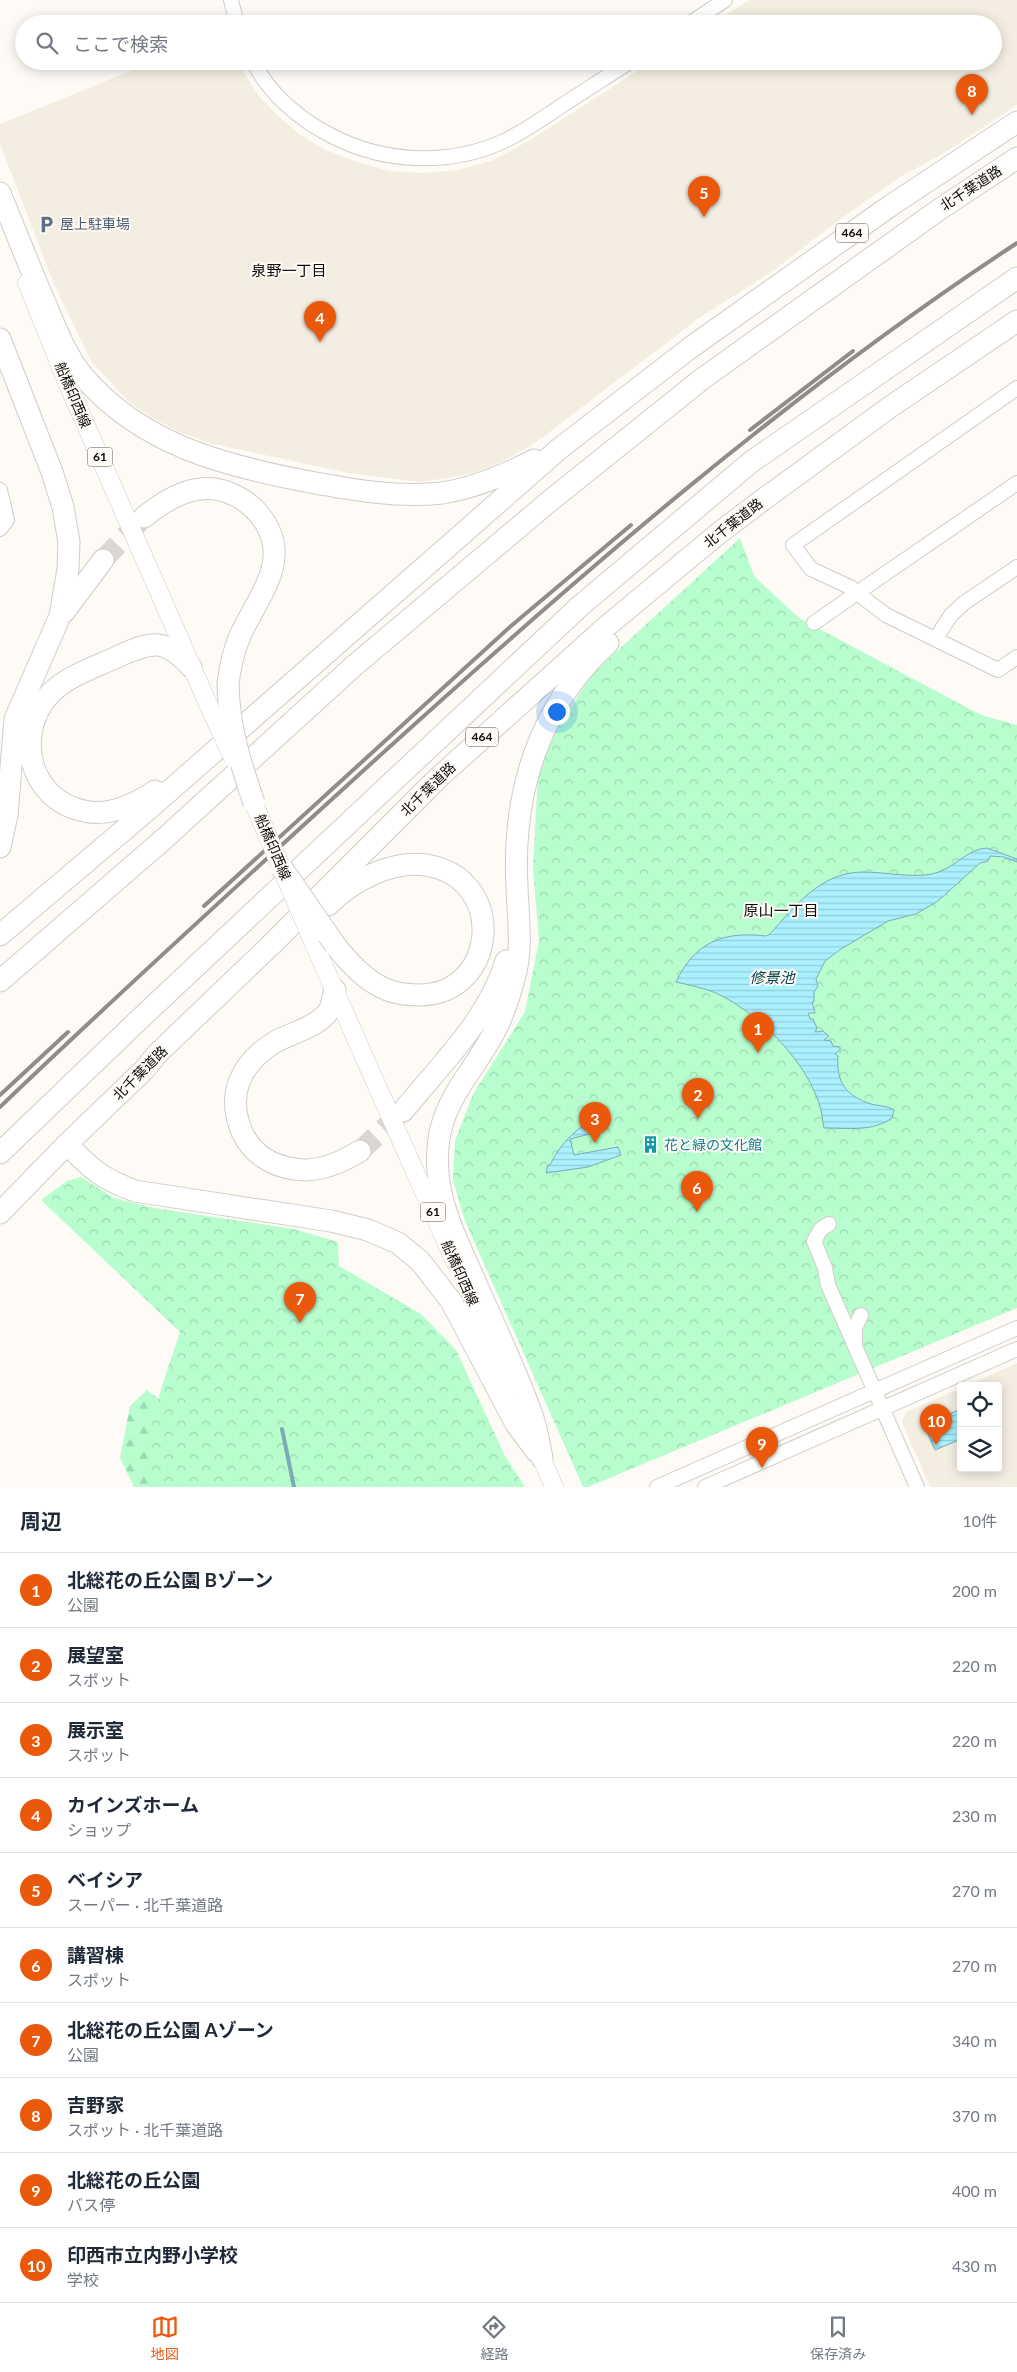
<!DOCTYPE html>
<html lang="ja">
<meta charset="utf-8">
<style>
:root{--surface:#fff;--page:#f2f2f3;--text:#1f2937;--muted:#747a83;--line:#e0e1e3;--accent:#ea580c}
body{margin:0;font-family:Lato,"Noto Sans JP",sans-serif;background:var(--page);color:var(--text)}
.controls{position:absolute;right:15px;bottom:15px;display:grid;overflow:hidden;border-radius:5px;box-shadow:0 2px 12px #0003}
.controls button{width:45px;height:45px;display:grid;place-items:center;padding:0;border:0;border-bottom:1px solid var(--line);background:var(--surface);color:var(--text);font:25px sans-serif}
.you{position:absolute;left:556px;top:711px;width:18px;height:18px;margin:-12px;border:4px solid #fff;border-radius:50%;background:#1a73e8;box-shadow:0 0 0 8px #1a73e833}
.badge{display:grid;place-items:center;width:32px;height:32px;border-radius:50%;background:var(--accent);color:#fff;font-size:16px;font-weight:700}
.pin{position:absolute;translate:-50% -41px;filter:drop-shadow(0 1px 2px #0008)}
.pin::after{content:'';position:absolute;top:26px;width:18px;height:15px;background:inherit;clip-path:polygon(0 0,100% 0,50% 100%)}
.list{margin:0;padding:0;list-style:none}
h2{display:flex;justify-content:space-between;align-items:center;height:65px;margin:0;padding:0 20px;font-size:21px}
h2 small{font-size:16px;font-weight:400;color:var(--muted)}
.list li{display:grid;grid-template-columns:32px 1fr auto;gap:15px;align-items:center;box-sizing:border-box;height:75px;padding:0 20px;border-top:1px solid var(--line)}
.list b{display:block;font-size:19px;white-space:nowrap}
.list p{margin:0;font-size:16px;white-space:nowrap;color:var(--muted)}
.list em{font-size:16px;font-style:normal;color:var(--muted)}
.icon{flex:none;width:28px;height:28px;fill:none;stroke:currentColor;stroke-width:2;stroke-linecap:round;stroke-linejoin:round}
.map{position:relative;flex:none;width:1017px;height:1487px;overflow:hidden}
.search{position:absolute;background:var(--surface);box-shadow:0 2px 12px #0003;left:15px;right:15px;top:15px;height:55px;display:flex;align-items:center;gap:12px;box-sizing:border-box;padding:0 18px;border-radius:28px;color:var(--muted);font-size:19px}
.sheet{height:815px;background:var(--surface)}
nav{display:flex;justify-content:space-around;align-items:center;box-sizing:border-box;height:70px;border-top:1px solid var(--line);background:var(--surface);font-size:14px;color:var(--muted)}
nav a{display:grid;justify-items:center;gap:2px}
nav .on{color:var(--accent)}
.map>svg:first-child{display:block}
.built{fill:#f3eee1}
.forest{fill:url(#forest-firs)}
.park{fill:url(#park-crowns)}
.water{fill:url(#water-rules);stroke:#7bacb6}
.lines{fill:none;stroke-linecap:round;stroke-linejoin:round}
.stream{stroke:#7bacb6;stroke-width:4}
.highway-tunnel{stroke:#dad7d3;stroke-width:21;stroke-dasharray:21 11;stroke-linecap:butt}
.minor-casing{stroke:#d0cdc8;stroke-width:16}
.major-casing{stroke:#d0cdc8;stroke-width:19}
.highway-casing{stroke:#d0cdc8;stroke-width:23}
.minor{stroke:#fff;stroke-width:14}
.major{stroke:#fff;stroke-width:18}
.highway{stroke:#fff;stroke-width:21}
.rail{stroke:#8f8d89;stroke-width:4}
.major-bridge-casing{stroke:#d0cdc8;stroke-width:19;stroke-linecap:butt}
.highway-bridge-casing{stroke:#d0cdc8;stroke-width:23;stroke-linecap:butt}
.major-bridge{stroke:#fff;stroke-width:18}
.highway-bridge{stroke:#fff;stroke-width:21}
.labels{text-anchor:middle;stroke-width:4;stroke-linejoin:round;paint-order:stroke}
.shield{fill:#fefbf6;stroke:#555451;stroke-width:1}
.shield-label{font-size:12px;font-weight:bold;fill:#0c0c0a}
.street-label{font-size:14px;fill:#0c0c0a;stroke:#fefbf6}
.service-label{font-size:14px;fill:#4e5e75;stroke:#fefbf6;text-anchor:start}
.culture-label{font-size:14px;fill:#0d838f;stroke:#fefbf6;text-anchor:start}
.neighbourhood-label{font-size:15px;fill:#0c0c0a;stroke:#fefbf6}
.water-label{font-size:15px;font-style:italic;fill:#084550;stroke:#fefbf6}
</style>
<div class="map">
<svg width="1017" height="1487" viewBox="0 0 1017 1487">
<defs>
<pattern id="forest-firs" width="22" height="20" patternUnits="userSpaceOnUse" patternTransform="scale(1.25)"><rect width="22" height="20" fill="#b7fdce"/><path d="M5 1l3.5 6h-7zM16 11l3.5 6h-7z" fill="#9cd8b0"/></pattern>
<pattern id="park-crowns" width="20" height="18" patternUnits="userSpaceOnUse" patternTransform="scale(1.25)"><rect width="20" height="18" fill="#b7fdce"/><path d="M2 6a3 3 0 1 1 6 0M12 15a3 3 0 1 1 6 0" fill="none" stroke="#9cd8b0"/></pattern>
<pattern id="water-rules" width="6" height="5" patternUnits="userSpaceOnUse" patternTransform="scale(1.25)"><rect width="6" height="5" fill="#abf0ff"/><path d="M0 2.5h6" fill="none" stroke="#92cdd9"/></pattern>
</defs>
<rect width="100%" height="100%" fill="#fefbf6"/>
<path class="built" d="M749 0H1017V105L941 155 900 177 850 212 774 270 699 318 535 443 509 458 481 471 449 478 418 482 349 473 209 443 177 431 149 416 127 400 91 361 54 284 0 144V124L155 61H236L258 95 277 115 299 134 326 150 357 162 389 171 424 173 457 170 491 161 527 142 653 61H993V24H712Z
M1017 1363V1487H930L902 1422 906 1412 961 1388V1468H998V1386H966Z"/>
<path class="forest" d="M147 1390 168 1406 213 1487H134L120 1458 130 1406Z"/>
<path class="park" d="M740 538 754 576 799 618 981 715 1017 725V1308L588 1487H583L465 1221 453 1180 455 1141 473 1094 525 1012 539 940 533 869 538 773 554 734 592 674Z
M81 1177 114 1198 154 1208 294 1229 338 1242 339 1266 421 1314 456 1350 505 1456 525 1487H151C139 1443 166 1375 180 1332L41 1200 67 1181Z"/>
<path class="water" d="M987 848 1017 859V862L1004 857 990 856 988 861 980 863 938 901 916 914 888 921 841 949 825 961 816 979 818 986 814 992V1002H812L815 1013H808L810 1019H813L817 1028 815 1032 823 1031 829 1036 824 1040 831 1041 833 1046 840 1047V1050L835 1054 838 1056C836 1082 846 1096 871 1104 879 1106 888 1106 894 1110L892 1118C873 1132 847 1128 824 1128 823 1122 822 1116 821 1110 809 1063 759 1013 716 993 704 988 689 985 676 982 695 942 723 931 766 936L770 934C795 906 821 872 863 872 885 872 910 878 932 874 955 869 966 849 987 848Z
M589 1121 597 1132 570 1139 574 1155 618 1147 621 1155 588 1167 546 1173 548 1165H550C559 1146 572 1133 589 1121Z
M961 1409V1439L935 1450 924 1425Z"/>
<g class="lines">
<path class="stream" d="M282 1429 294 1487"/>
<path class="highway-tunnel" d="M103 560 144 517
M360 1151 403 1111"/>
<defs>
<path id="minor" d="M231 0 237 24
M689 24 725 0
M253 61C269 94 300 120 332 136 384 163 448 166 502 142 520 134 537 122 554 111 579 94 605 78 631 61
M1017 388 793 545 811 569 852 588 857 593 1017 483
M0 490 7 520 0 529
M814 623 857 593 886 615 998 670 1017 657
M936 638 951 615 964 603 1017 567
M829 1224 821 1229 814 1241 825 1268 828 1285 917 1487
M855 1343V1328L861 1315
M657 1487 1017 1328
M705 1487 1017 1349"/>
<path id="major" d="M27 283 66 380 209 706
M311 937 455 1262
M473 1304 511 1390
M536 1445 554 1487"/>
<path id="highway" d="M0 193C15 230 30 268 46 305 56 329 66 355 82 375 141 445 225 466 310 482 353 490 399 498 442 493 475 488 505 475 534 460
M0 339 52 472 63 507 69 542 68 569 60 616 15 719 7 815 0 847
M144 517C169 497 200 479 232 494 248 501 259 511 267 526 289 566 255 601 240 636 233 652 230 667 228 684
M64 612 103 560
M155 791C134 805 109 817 84 811 29 800 14 734 49 695 66 676 96 667 119 656 152 641 165 638 191 667
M328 905C352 881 391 860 426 865 508 878 498 995 419 995 406 995 391 993 379 986 361 976 348 961 335 945
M0 935 151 807 559 449 690 348 890 206 1017 122
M0 981 165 838 355 665 551 500 702 379 940 209 1017 158
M335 990C333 996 332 1004 330 1009 319 1027 293 1032 275 1042 241 1063 226 1094 242 1132 252 1154 272 1166 295 1169 317 1173 342 1162 360 1151
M403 1111C440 1065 489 1019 506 961
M67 1144C91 1169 102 1179 135 1191L331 1221 368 1230 398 1243 420 1261 451 1301 516 1424 537 1452
M0 1153 145 1014 580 606 751 462 1017 278
M0 1213 67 1144 144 1070 158 1053 270 946 438 778 607 626 719 533 768 496 890 407 1017 321
M542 1458C539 1444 537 1429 532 1415 516 1370 494 1325 475 1281 461 1249 444 1216 439 1182 429 1106 468 1085 498 1025 505 1010 510 995 514 979 523 950 518 917 517 887 512 794 538 707 608 643"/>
</defs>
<use href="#minor" class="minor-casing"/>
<use href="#major" class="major-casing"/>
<use href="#highway" class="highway-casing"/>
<use href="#minor" class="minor"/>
<use href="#major" class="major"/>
<use href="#highway" class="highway"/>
<path class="rail" d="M750 430 853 351
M204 906 511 626 631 525
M0 1095 68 1032
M0 1107C123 989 249 875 375 760 578 576 787 394 1017 243"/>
<defs>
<path id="major-bridge" d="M209 706 233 758
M248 790 311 937"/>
<path id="highway-bridge" d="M228 684C229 729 240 761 254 803
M282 868 335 945"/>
</defs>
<use href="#major-bridge" class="major-bridge-casing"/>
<use href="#highway-bridge" class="highway-bridge-casing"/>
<use href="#major-bridge" class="major-bridge"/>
<use href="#highway-bridge" class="highway-bridge"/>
</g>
<defs>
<symbol id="parking-bare" viewBox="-9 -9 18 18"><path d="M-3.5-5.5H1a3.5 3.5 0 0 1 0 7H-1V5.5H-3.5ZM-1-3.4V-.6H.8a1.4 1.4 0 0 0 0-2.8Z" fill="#5c6f8a" stroke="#fefbf6" stroke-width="2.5" paint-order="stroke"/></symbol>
<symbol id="building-bare" viewBox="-9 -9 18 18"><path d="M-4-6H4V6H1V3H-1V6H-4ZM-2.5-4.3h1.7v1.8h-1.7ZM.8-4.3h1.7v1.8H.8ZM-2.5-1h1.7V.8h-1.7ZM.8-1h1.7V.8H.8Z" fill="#0f9aa8" stroke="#fefbf6" stroke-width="2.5" paint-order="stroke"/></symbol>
</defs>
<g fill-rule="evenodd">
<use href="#parking-bare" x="34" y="212" width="25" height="25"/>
<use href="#building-bare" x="638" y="1132" width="25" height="25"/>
</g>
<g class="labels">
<g class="shield">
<rect x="836" y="223.5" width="32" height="19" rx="4"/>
<rect x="87.5" y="447.5" width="25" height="19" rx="4"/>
<rect x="466" y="727.5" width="32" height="19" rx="4"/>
<rect x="420.5" y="1202.5" width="25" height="19" rx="4"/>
</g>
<g class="shield-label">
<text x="852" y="237">464</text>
<text x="100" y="461">61</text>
<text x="482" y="741">464</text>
<text x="433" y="1216">61</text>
</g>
<g class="street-label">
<text transform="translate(971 188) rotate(-33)" y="5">北千葉道路</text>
<text transform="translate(73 395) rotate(67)" y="5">船橋印西線</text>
<text transform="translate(733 523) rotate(-38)" y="5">北千葉道路</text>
<text transform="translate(428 789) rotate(-44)" y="5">北千葉道路</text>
<text transform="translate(273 847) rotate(67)" y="5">船橋印西線</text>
<text transform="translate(140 1073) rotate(-45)" y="5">北千葉道路</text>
<text transform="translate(460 1273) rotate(66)" y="5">船橋印西線</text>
</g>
<g class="service-label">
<text x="60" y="229">屋上駐車場</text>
</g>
<g class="culture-label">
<text x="664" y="1150">花と緑の文化館</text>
</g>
<g class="neighbourhood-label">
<text x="289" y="276">泉野一丁目</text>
<text x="781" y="916">原山一丁目</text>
</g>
<g class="water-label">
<text x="772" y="983">修景池</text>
</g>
</g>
</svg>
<div class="controls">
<button><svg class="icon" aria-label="locate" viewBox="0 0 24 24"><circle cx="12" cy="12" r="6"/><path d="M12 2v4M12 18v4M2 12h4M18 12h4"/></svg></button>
<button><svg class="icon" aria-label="layers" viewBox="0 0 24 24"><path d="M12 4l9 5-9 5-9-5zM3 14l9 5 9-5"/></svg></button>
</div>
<div class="you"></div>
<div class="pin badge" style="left:758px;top:1053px">1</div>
<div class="pin badge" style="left:698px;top:1119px">2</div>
<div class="pin badge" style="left:595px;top:1143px">3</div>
<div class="pin badge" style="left:320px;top:342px">4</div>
<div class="pin badge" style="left:704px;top:217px">5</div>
<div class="pin badge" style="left:697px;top:1212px">6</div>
<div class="pin badge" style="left:300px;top:1323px">7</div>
<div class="pin badge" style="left:972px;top:115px">8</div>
<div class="pin badge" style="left:762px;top:1468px">9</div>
<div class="pin badge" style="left:936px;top:1445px">10</div>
<div class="search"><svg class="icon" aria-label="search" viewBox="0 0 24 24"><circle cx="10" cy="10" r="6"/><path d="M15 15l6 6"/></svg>ここで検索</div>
</div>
<section class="sheet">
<h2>周辺<small>10件</small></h2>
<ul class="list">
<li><span class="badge">1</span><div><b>北総花の丘公園 Bゾーン</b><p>公園</p></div><em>200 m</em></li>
<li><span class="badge">2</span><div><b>展望室</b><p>スポット</p></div><em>220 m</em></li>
<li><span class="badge">3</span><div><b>展示室</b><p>スポット</p></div><em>220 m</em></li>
<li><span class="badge">4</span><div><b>カインズホーム</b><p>ショップ</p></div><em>230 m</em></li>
<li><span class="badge">5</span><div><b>ベイシア</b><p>スーパー · 北千葉道路</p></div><em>270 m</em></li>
<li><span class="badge">6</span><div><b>講習棟</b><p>スポット</p></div><em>270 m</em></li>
<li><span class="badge">7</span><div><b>北総花の丘公園 Aゾーン</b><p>公園</p></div><em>340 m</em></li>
<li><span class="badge">8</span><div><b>吉野家</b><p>スポット · 北千葉道路</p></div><em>370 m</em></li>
<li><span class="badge">9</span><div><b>北総花の丘公園</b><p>バス停</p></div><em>400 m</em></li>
<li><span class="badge">10</span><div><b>印西市立内野小学校</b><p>学校</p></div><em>430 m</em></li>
</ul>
</section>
<nav>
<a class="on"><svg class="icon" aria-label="map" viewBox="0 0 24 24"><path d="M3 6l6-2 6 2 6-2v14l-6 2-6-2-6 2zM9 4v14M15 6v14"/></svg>地図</a>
<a><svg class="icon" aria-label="directions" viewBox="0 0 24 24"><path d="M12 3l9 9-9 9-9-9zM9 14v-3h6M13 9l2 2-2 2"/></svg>経路</a>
<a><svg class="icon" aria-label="saved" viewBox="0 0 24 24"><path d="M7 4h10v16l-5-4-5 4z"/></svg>保存済み</a>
</nav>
